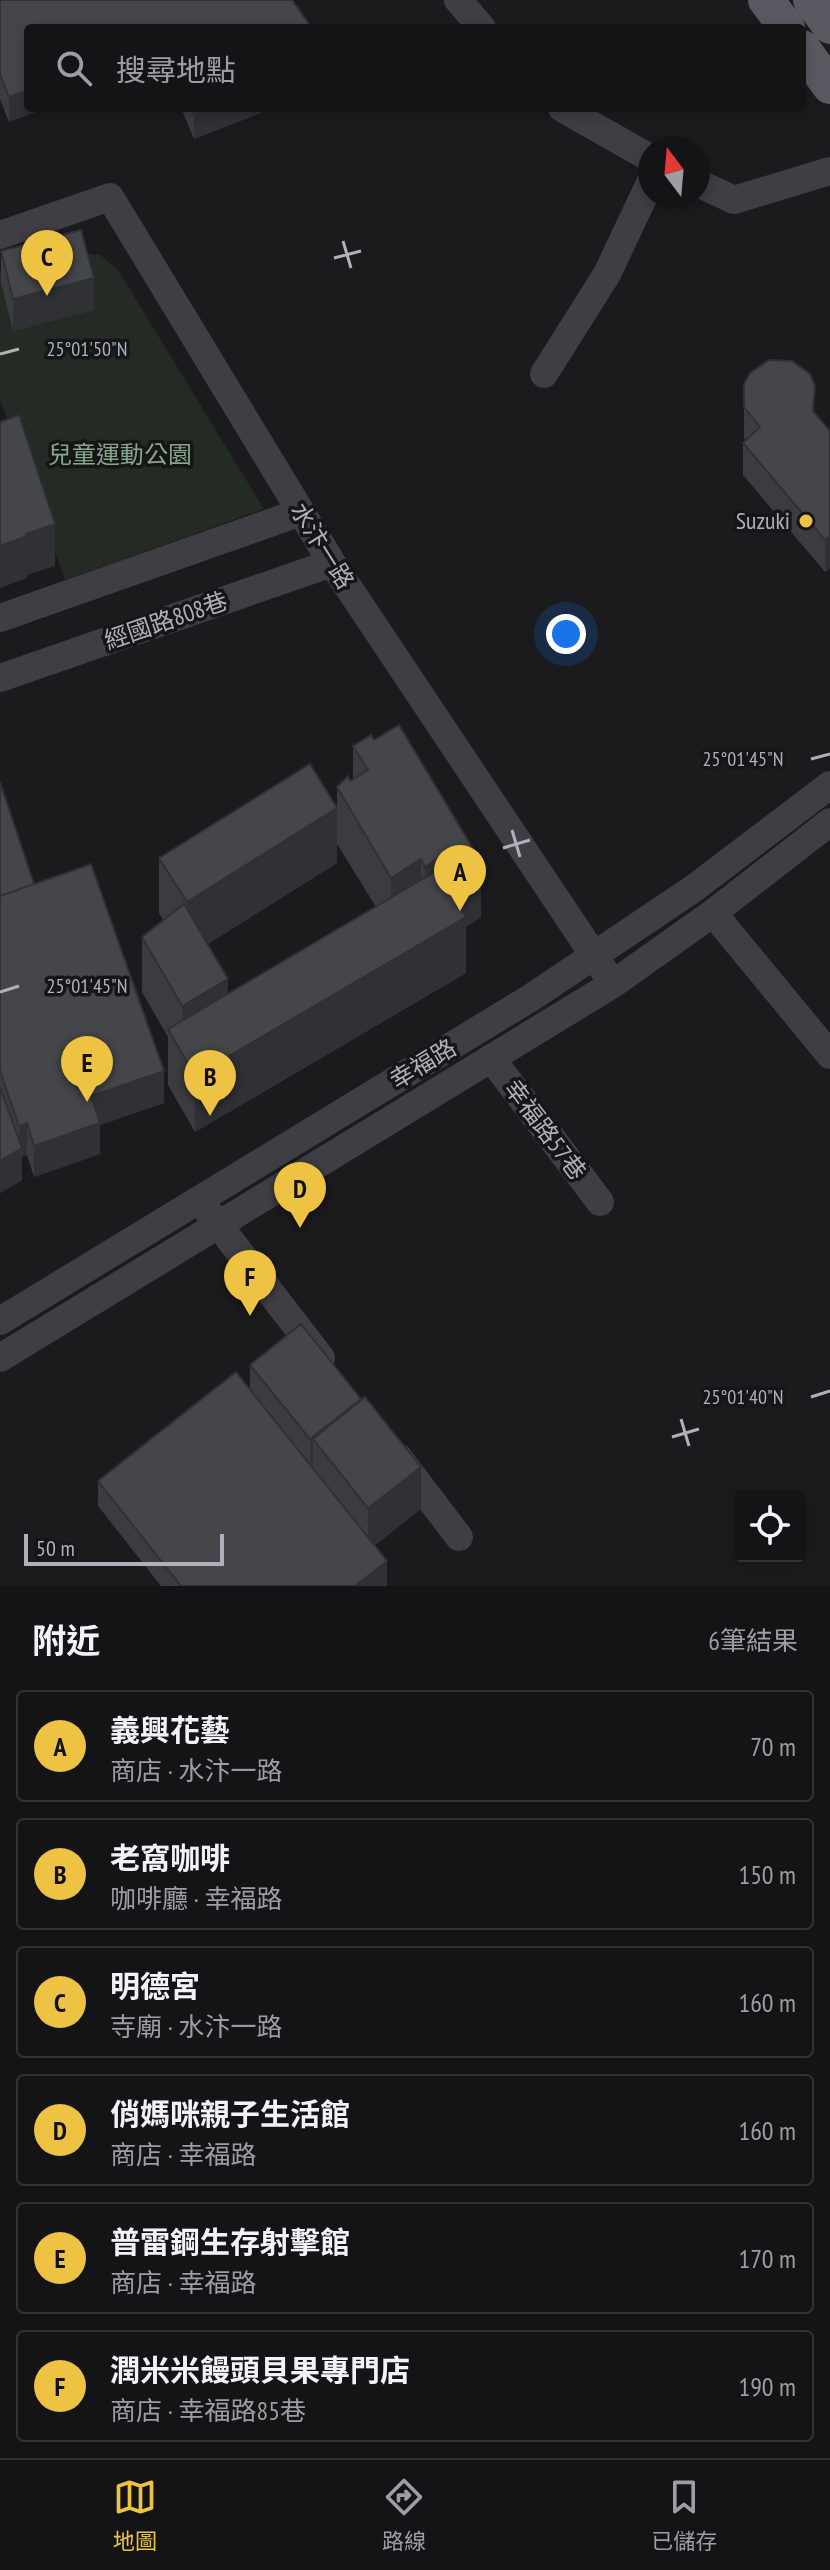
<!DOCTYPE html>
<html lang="zh-TW">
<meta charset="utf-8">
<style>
:root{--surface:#141416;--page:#212123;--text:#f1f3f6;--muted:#9d9ea1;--line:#333335;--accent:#eec242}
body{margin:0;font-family:"PT Sans Narrow","Noto Sans TC",sans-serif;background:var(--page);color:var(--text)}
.controls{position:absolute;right:24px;bottom:24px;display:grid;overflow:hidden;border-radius:8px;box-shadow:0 4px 12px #0003}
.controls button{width:72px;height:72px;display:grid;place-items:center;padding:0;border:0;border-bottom:2px solid var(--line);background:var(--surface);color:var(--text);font:40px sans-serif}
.compass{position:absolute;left:638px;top:136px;width:72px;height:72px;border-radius:50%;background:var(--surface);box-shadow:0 4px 12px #0003;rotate:344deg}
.scale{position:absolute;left:24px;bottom:20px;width:200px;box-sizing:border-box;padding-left:8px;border:4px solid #aeb1bc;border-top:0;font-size:22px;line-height:28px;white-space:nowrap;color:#aeb1bc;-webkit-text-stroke:6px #161618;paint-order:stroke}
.you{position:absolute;left:566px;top:634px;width:28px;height:28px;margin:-20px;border:6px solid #fff;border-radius:50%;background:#1a73e8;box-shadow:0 0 0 12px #1a73e833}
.badge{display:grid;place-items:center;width:52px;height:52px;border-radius:50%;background:var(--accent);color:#111;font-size:26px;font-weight:700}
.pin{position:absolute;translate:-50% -66px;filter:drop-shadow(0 2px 4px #0008)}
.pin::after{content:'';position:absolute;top:42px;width:28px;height:24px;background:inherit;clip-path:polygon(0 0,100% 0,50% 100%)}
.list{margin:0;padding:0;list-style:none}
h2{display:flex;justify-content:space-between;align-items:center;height:104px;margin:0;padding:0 32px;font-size:34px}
h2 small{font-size:26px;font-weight:400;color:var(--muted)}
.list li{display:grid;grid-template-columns:52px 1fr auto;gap:24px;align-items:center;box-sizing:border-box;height:112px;margin:0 16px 16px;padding:0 16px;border:2px solid var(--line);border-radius:8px}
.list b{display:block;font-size:30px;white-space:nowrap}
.list p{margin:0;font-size:26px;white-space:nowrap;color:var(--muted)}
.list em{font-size:26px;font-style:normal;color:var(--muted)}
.icon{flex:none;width:44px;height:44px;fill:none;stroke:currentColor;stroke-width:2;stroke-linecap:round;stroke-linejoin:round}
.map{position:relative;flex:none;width:830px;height:1586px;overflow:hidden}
.search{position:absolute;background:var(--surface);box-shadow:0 4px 12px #0003;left:24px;right:24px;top:24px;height:88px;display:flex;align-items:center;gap:20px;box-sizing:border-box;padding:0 28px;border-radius:8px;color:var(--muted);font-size:30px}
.sheet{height:872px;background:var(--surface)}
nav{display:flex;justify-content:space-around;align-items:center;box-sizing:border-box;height:112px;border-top:2px solid var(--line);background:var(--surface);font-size:22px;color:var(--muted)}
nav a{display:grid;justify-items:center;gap:4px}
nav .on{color:var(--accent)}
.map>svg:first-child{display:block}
.green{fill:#232b24}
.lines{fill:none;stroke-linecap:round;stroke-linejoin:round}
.minor{stroke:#3e3e44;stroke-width:28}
.major{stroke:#585961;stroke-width:36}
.wall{fill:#3b3c40;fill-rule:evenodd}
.shaded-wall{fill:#303134}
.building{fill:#45464a;stroke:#303134;stroke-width:2}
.ticks{fill:none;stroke:#aeb1bc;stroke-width:3}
.poi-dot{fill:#eec242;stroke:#161618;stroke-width:3}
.labels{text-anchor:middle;stroke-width:7;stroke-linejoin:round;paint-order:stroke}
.park-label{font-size:24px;fill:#86a68a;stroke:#161618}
.poi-label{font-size:24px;fill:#aeb1bc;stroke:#161618;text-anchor:end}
.street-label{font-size:24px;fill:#aeb1bc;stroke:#161618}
.ticks-label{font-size:20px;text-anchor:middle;fill:#aeb1bc;stroke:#161618;stroke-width:7;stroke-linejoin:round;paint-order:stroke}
</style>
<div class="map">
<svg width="830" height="1586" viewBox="0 0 830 1586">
<rect width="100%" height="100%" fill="#1b1b1d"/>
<path class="green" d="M60 251 100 255 118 270 264 509 65 580 0 399V272Z"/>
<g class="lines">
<path class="minor" d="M458 0 482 28
M562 108 650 158
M698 183 734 200 830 171
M0 235 110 197 332 563 613 984
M544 374 607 274 650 183
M0 618 301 512
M0 678 332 563
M713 913 830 1055
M491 1058 600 1202
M207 1210 321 1358
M0 1321 532 997 693 889 830 785
M0 1358 613 984 713 913 830 822
M398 1457 459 1537"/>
<path class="major" d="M766 0 787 28
M811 0 830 26
M802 48 830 86"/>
</g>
<path class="wall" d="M0 0 28 28 9 122 0 99Z
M181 108H273L194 139Z
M1 251 94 310 13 331 1 283Z
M744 384 815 413 830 431V568L825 572 743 475V443L746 441 744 438Z
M371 735 481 917 466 927V973L195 1132 168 1085V1037L142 992V937L163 920 159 913V858L337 806V787L353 779V746ZM337 844 376 907 228 994 208 944 337 863Z
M0 782 34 884 164 1103 100 1125V1154L34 1177 27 1155 22 1156V1180L0 1193Z
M250 1365 361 1401 421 1509 375 1545 387 1561V1586H161L98 1506V1481L250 1389Z"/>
<path class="shaded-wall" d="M28 90V108H47L9 122V97Z
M210 108H273L194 139V114Z
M94 278V310L13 331V299Z
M55 524V566L27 575V578L0 588V546L26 534Z
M830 536V568L825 572V540Z
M337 808V863L187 957V902Z
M440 857V913L425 922V867Z
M421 859V915L391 933V878Z
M481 862V917L466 927V973L195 1132V1076L453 925V879Z
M228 979V1035L182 1054V1006Z
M164 1071V1103L100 1125V1154L34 1177V1146L91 1096Z
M27 1123V1155L22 1156V1180L0 1193V1161L19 1150V1126Z
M361 1399V1423L313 1439V1462L310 1464V1439Z
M421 1467V1509L368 1550V1508Z
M387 1561V1586H355Z"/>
<path class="building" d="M0 0H292L312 28H28V90L9 97 0 74Z
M191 108H210L194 114Z
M81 230 94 278 13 299 1 251Z
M769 360 792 361 810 374 815 386 813 411 830 431V536L825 540 743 443 760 427 744 407V384L750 373Z
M19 415 55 524 26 534 27 536 0 546V422Z
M399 725 481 862 453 879 440 857 425 867 421 859 391 878 337 787 348 776 350 781 368 770 353 746 371 735 374 740Z
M310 764 337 808 187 902 159 858Z
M0 782 34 884 0 896Z
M91 864 164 1071 91 1096 100 1123 34 1146 27 1123 19 1126 0 1071V896Z
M438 870 466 917 195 1076 168 1029Z
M184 904 228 979 182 1006 142 937Z
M0 1087 22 1148 0 1161Z
M301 1324 361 1399 310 1439 250 1365Z
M236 1372 387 1561 355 1586H181L98 1481Z
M365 1397 421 1467 368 1508 313 1439Z"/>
<path class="ticks" d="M343 241 351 268M334 258 361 251M0 354 19 349M811 759 830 754M512 830 520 857M503 848 530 840M0 992 19 986M811 1397 830 1391M681 1419 689 1446M672 1437 699 1429"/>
<circle class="poi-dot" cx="806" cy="521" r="8"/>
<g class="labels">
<g class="park-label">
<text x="120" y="463">兒童運動公園</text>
</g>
<g class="poi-label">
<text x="790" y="529">Suzuki</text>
</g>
<g class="street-label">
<text transform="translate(322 546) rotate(58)" y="8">水汴一路</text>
<text transform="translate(166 621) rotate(-19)" y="8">經國路808巷</text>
<text transform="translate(423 1064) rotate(-31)" y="8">幸福路</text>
<text transform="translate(545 1130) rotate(53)" y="8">幸福路57巷</text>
</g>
</g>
<g class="ticks-label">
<text x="87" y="356">25°01'50"N</text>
<text x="743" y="766">25°01'45"N</text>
<text x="87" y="993">25°01'45"N</text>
<text x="743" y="1404">25°01'40"N</text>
</g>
</svg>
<div class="controls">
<button><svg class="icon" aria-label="locate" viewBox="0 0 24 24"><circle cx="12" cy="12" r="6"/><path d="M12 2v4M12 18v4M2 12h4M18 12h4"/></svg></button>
</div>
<svg class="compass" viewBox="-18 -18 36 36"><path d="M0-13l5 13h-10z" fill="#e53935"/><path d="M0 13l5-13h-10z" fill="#9d9ea1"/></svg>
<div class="scale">50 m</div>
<div class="you"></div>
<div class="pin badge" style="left:460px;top:911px">A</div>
<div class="pin badge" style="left:210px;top:1116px">B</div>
<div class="pin badge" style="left:47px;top:296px">C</div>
<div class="pin badge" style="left:300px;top:1228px">D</div>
<div class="pin badge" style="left:87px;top:1102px">E</div>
<div class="pin badge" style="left:250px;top:1316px">F</div>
<div class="search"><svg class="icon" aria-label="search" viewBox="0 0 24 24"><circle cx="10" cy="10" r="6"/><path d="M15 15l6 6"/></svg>搜尋地點</div>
</div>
<section class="sheet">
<h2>附近<small>6筆結果</small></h2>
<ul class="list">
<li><span class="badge">A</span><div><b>義興花藝</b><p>商店 · 水汴一路</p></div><em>70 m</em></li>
<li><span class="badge">B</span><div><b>老窩咖啡</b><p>咖啡廳 · 幸福路</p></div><em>150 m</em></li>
<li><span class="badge">C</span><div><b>明德宮</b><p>寺廟 · 水汴一路</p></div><em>160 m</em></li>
<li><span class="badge">D</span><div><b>俏媽咪親子生活館</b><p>商店 · 幸福路</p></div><em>160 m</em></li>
<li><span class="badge">E</span><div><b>普雷鋼生存射擊館</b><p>商店 · 幸福路</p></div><em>170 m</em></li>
<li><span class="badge">F</span><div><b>潤米米饅頭貝果專門店</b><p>商店 · 幸福路85巷</p></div><em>190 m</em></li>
</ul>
</section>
<nav>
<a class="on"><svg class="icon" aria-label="map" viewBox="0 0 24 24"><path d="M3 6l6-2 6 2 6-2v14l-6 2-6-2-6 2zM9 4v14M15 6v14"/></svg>地圖</a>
<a><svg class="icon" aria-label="directions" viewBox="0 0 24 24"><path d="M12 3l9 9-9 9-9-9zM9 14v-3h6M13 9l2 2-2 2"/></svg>路線</a>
<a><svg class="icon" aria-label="saved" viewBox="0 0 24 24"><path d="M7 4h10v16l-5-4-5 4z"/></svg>已儲存</a>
</nav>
